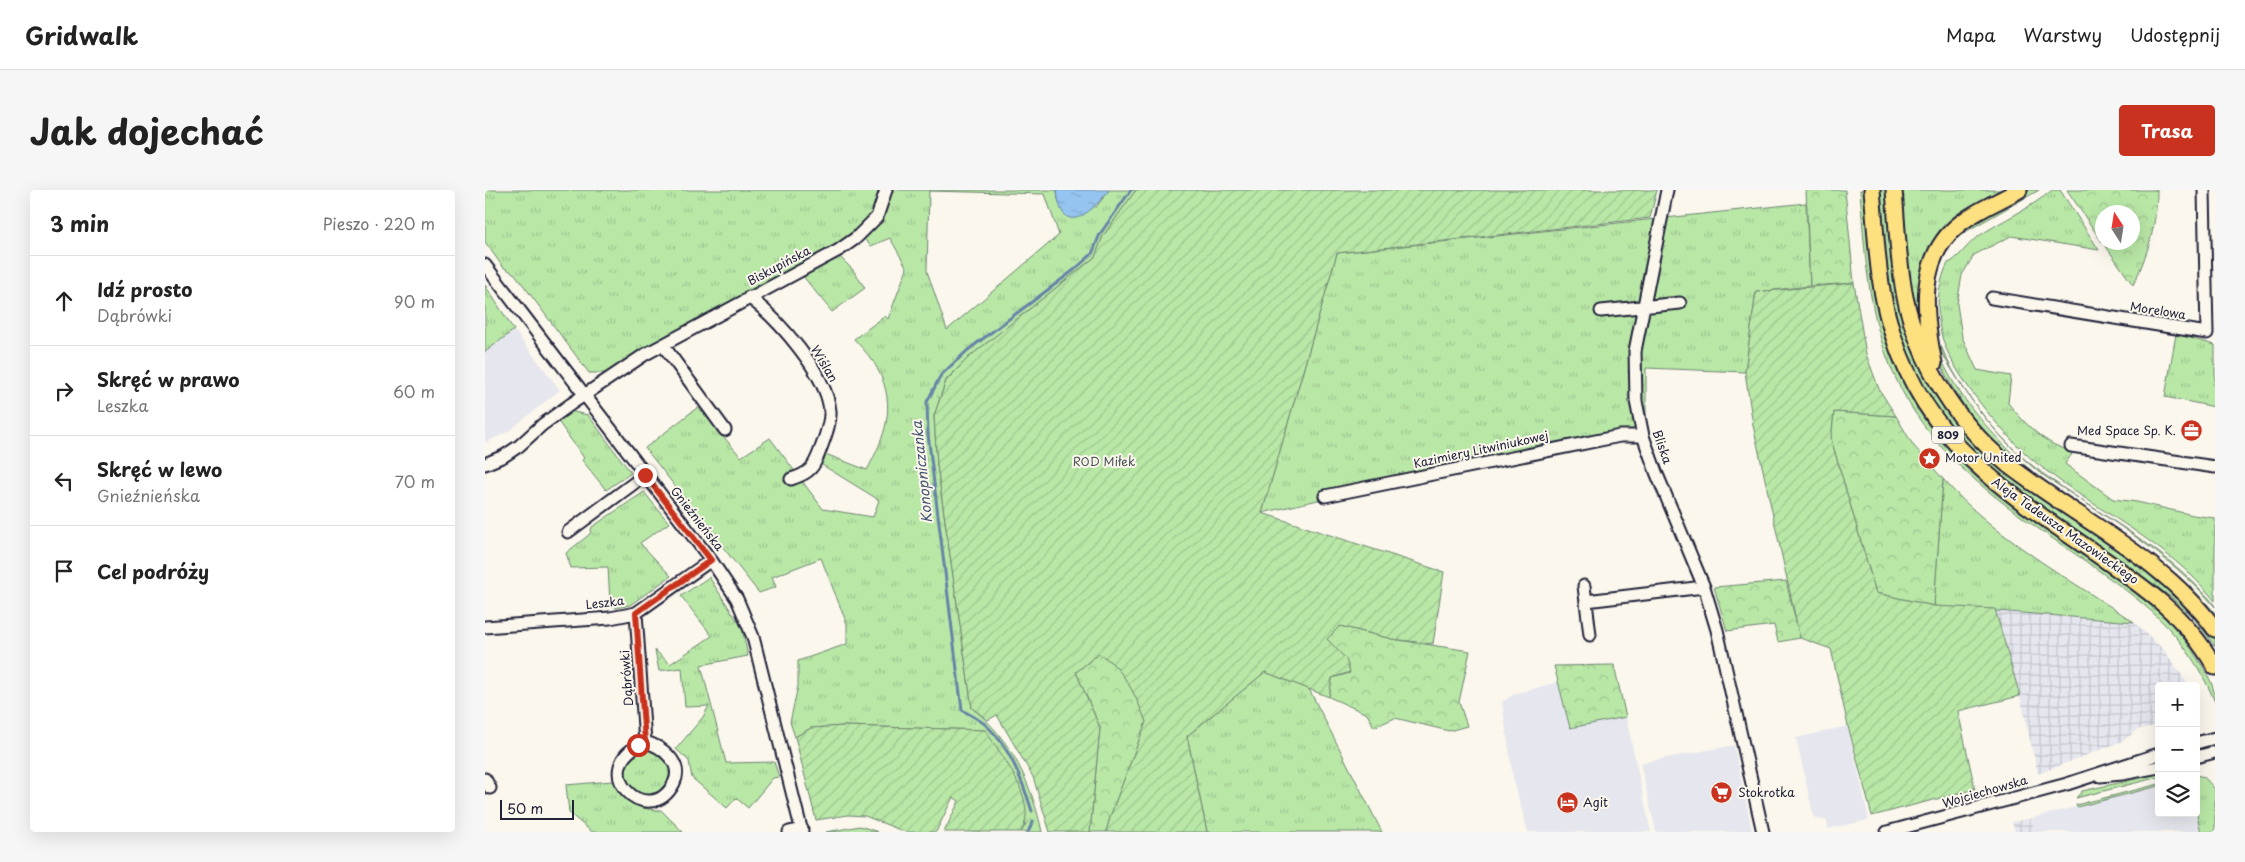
<!DOCTYPE html>
<html lang="pl">
<meta charset="utf-8">
<style>
:root{--surface:#fff;--page:#f6f6f6;--text:#222;--muted:#767676;--line:#e0e0e0;--accent:#c8321e}
body{margin:0;font-family:"Playpen Sans",sans-serif;background:var(--page);color:var(--text)}
.controls{position:absolute;right:15px;bottom:15px;display:grid;overflow:hidden;border-radius:5px;box-shadow:0 5px 20px #0002}
.controls button{width:45px;height:45px;display:grid;place-items:center;padding:0;border:0;border-bottom:1px solid var(--line);background:var(--surface);color:var(--text);font:25px sans-serif}
.compass{position:absolute;left:1610px;top:15px;width:45px;height:45px;border-radius:50%;background:var(--surface);box-shadow:0 5px 20px #0002;rotate:348deg}
.scale{position:absolute;left:15px;bottom:12px;width:74px;box-sizing:border-box;padding-left:5px;border:2px solid #22223b;border-top:0;font-size:14px;line-height:18px;white-space:nowrap;color:#22223b;-webkit-text-stroke:4px #fbf7ec;paint-order:stroke}
.stop{position:absolute;width:15px;height:15px;margin:-11px;border:4px solid #c8321e;border-radius:50%;background:#fff}
.stop.end{background:#c8321e;border-color:#fff;box-shadow:0 1px 5px #0008}
.list{margin:0;padding:0;list-style:none}
h2{display:flex;justify-content:space-between;align-items:center;height:65px;margin:0;padding:0 20px;font-size:21px}
h2 small{font-size:16px;font-weight:400;color:var(--muted)}
.list li{display:grid;grid-template-columns:32px 1fr auto;gap:15px;align-items:center;box-sizing:border-box;height:90px;padding:0 20px;border-top:1px solid var(--line)}
.list b{display:block;font-size:19px;white-space:nowrap}
.list p{margin:0;font-size:16px;white-space:nowrap;color:var(--muted)}
.list em{font-size:16px;font-style:normal;color:var(--muted)}
.icon{flex:none;width:28px;height:28px;fill:none;stroke:currentColor;stroke-width:2;stroke-linecap:round;stroke-linejoin:round}
.map{position:relative;flex:none;width:1730px;height:642px;overflow:hidden;border-radius:5px}
header{display:flex;align-items:center;gap:30px;box-sizing:border-box;height:70px;padding:0 25px;background:var(--surface);border-bottom:1px solid var(--line)}
header strong{font-size:24px}
nav{display:flex;gap:28px;margin-inline-start:auto;font-size:18px}
.intro{display:flex;align-items:center;justify-content:space-between;box-sizing:border-box;height:120px;padding:0 30px}
h1{margin:0;font-size:35px}
.button{padding:12px 22px;border-radius:5px;background:var(--accent);color:#fff;font-size:18px;font-weight:700}
main{display:flex;gap:30px;padding:0 30px}
aside{flex:1;background:var(--surface);border-radius:5px;box-shadow:0 5px 20px #0002}
.map>svg:first-child{display:block}
.built{fill:#e6e7ee}
.industrial{fill:url(#industrial-grid)}
.grass{fill:url(#grass-tufts);stroke:#6d8470;fill-rule:evenodd}
.forest{fill:url(#forest-crowns);stroke:#6d8470}
.garden{fill:url(#garden-furrows);stroke:#6d8470}
.water{fill:url(#water-ripples);stroke:#6683a7}
.lines{fill:none;stroke-linecap:round;stroke-linejoin:round}
.stream{stroke:#6683a7;stroke-width:3}
.minor-casing{stroke:#22223b;stroke-width:15}
.major-casing{stroke:#22223b;stroke-width:19}
.minor{stroke:#fbf7ec;stroke-width:11}
.major{stroke:#fde080;stroke-width:15}
.route{stroke:#c8321e;stroke-width:6}
.labels{text-anchor:middle;stroke-width:4;stroke-linejoin:round;paint-order:stroke}
.shield{fill:#fbf7ec;stroke:#636270;stroke-width:1}
.shield-label{font-size:11px;font-weight:bold;fill:#22223b}
.street-label{font-size:12px;fill:#22223b;stroke:#fbf7ec}
.poi-label{font-size:12px;fill:#22223b;stroke:#fbf7ec;text-anchor:start}
.park-label{font-size:12px;fill:#485356;stroke:#fbf7ec}
.water-label{font-size:14px;font-style:italic;fill:#445371;stroke:#fbf7ec}
</style>
<header>
<strong>Gridwalk</strong>
<nav><a>Mapa</a><a>Warstwy</a><a>Udostępnij</a></nav>
</header>
<div class="intro"><h1>Jak dojechać</h1><a class="button">Trasa</a></div>
<main>
<aside>
<h2>3 min<small>Pieszo · 220 m</small></h2>
<ul class="list">
<li><svg class="icon" aria-label="ahead" viewBox="0 0 24 24"><path d="M12 20V5M6 11l6-6 6 6"/></svg><div><b>Idź prosto</b><p>Dąbrówki</p></div><em>90 m</em></li>
<li><svg class="icon" aria-label="right" viewBox="0 0 24 24"><path d="M7 20v-9h11M14 6l5 5-5 5"/></svg><div><b>Skręć w prawo</b><p>Leszka</p></div><em>60 m</em></li>
<li><svg class="icon" aria-label="left" viewBox="0 0 24 24"><path d="M17 20v-9H6M10 6l-5 5 5 5"/></svg><div><b>Skręć w lewo</b><p>Gnieźnieńska</p></div><em>70 m</em></li>
<li><svg class="icon" aria-label="arrive" viewBox="0 0 24 24"><path d="M6 21V4h12l-3 4 3 4H6"/></svg><div><b>Cel podróży</b></div></li>
</ul>
</aside>
<div class="map">
<svg width="1730" height="642" viewBox="0 0 1730 642">
<defs>
<pattern id="industrial-grid" width="8" height="8" patternUnits="userSpaceOnUse" patternTransform="scale(1.25)"><rect width="8" height="8" fill="#e6e7ee"/><path d="M0 4h8M4 0v8" fill="none" stroke="#c5c6cd"/></pattern>
<pattern id="grass-tufts" width="24" height="20" patternUnits="userSpaceOnUse" patternTransform="scale(1.25)"><rect width="24" height="20" fill="#b8e7a6"/><path d="M3 7l-1-3M5 7V3M7 7l1-3M15 17l-1-3M17 17v-4M19 17l1-3" fill="none" stroke="#9ec690"/></pattern>
<pattern id="forest-crowns" width="20" height="18" patternUnits="userSpaceOnUse" patternTransform="scale(1.25)"><rect width="20" height="18" fill="#b8e7a6"/><path d="M2 6a3 3 0 1 1 6 0M12 15a3 3 0 1 1 6 0" fill="none" stroke="#9ec690"/></pattern>
<pattern id="garden-furrows" width="10" height="10" patternUnits="userSpaceOnUse" patternTransform="scale(1.25)"><rect width="10" height="10" fill="#b8e7a6"/><path d="M-1 1l2-2M0 10L10 0M9 11l2-2" fill="none" stroke="#9ec690"/></pattern>
<pattern id="water-ripples" width="26" height="14" patternUnits="userSpaceOnUse" patternTransform="scale(1.25)"><rect width="26" height="14" fill="#94c4ef"/><path d="M2 4q2-2 4 0t4 0M15 11q2-2 4 0t4 0" fill="none" stroke="#7fa8ce"/></pattern>
</defs>
<rect width="100%" height="100%" fill="#fbf7ec"/>
<filter id="ink" filterUnits="userSpaceOnUse"><feTurbulence type="fractalNoise" baseFrequency=".02" numOctaves="2"/><feDisplacementMap in="SourceGraphic" scale="10" xChannelSelector="R" yChannelSelector="G"/><feConvolveMatrix kernelMatrix="1 2 1 2 8 2 1 2 1" color-interpolation-filters="sRGB"/></filter>
<g filter="url(#ink)">
<path class="built" d="M29 140 75 200 24 241 0 253V162Z
M1073 492 1085 538 1141 527 1166 642H1043L1028 588 1017 512 1029 504Z
M1363 536 1384 630 1343 639 1342 631 1329 628 1311 548Z
M1249 555 1267 640 1266 642H1171L1155 573Z
M1674 596V623H1711V621L1716 642H1550L1547 628Z"/>
<path class="industrial" d="M1510 419 1649 432 1679 460 1704 496H1674V535L1652 540 1638 551 1553 584 1535 506Z
M1547 628 1550 642H1530L1527 632Z"/>
<path class="grass" d="M0 0H395L384 29 354 54 120 183H104L30 84 18 77 0 52Z
M406 0H572L573 10 611 17 624 0H651L618 46 610 67 484 167 461 190 449 226 452 275 487 518C526 548 547 595 557 642H536L541 634 500 540 358 536 326 538 310 547 305 532 313 496V471L362 454V434L336 368 287 387 291 397 274 403 160 258 213 217 256 267 285 248 338 319 388 327 394 310 334 273 338 263 382 280C400 247 412 216 393 180 388 169 377 158 369 149L400 126 403 129 422 78 405 48 386 56 378 48ZM444 1 560 4 574 45 462 140 442 81Z
M1375 0H1379C1387 89 1391 165 1447 240 1466 264 1487 285 1511 304 1580 359 1670 395 1716 474 1724 487 1730 497 1730 512 1700 440 1657 411 1596 368 1495 299 1413 245 1388 117 1380 78 1378 39 1375 0Z
M1395 0H1402L1406 42 1460 216 1693 405 1727 445 1730 449V456L1710 430 1687 408C1622 359 1546 318 1488 262 1454 229 1428 184 1414 139 1401 94 1399 47 1395 0Z
M1414 0H1522L1439 74 1433 102 1435 134 1424 94Z
M1544 0H1554L1482 41C1463 53 1454 69 1448 90 1429 161 1490 227 1536 272 1599 325 1676 358 1730 423V426L1698 394 1665 367 1545 285C1491 239 1435 175 1445 99 1447 81 1454 61 1466 47 1487 26 1519 15 1544 0Z
M1567 0H1575L1614 60 1526 46 1489 65 1477 85 1472 114 1477 147 1492 180 1526 186 1523 213C1539 233 1563 258 1589 261L1580 274 1628 309 1652 312 1708 325 1730 328V411C1681 350 1608 320 1549 271 1519 246 1464 181 1456 143 1451 120 1452 95 1463 73 1471 71 1483 54 1491 48 1515 31 1545 19 1567 0Z
M1321 13 1325 96 1271 102 1260 182 1161 178V239L1131 241 777 323 852 63Z
M355 67 368 80 380 98 347 122 317 85 346 68Z
M0 95 29 140 0 162Z
M1691 144 1730 155V217L1680 207Z
M1456 156C1474 199 1511 247 1548 276 1603 319 1668 349 1716 400 1721 405 1728 411 1730 417 1685 363 1614 323 1555 283 1514 250 1483 209 1457 163Z
M84 221 103 225 146 283 121 300 97 270 99 268 72 230Z
M1458 289C1511 349 1583 388 1649 432L1449 416Z
M159 302 184 333 155 353 186 386 145 415 131 418 129 412 125 413 123 377 86 378 81 363 105 344 107 337Z
M224 387 257 438 263 466 216 475 241 573 289 572 294 587 288 588 263 618 251 608 242 618 207 588 204 571 191 559 218 527 224 516 200 517 197 478 174 481 170 460 185 474 227 446 196 406Z
M780 482 824 499 897 642H722L702 546Z
M160 559C210 564 174 636 140 591L139 577 155 560Z
M1674 584V587L1591 608 1597 601Z
M1711 585 1719 587 1730 599V642H1716L1711 621Z
M127 591C139 611 152 620 176 620L198 642H107L84 623 81 595Z
M1674 594V596L1592 617 1591 615Z
M375 636 393 642H341Z"/>
<path class="forest" d="M1321 0H1360L1369 93 1325 96Z
M1582 0H1672C1672 33 1663 65 1648 95L1618 52H1648V22H1618L1617 52Z
M1349 222 1411 226 1428 255 1458 289 1449 416 1391 403 1346 249Z
M1301 391 1315 448 1293 452 1289 435 1242 441 1229 397Z
M855 436 907 449 985 461 974 512 982 536 964 541 910 528 889 537 882 524 844 507 847 488 865 483 842 449Z
M614 464C639 477 652 507 661 532L626 624 621 642H605L615 538 591 482Z
M1129 475 1141 527 1085 538 1069 476Z"/>
<path class="garden" d="M651 0H1172L1165 28 852 63 777 323 959 382 948 454 907 449 855 436 842 449 861 469 865 482 847 488 844 507 780 482 702 546 722 642H621L626 624 661 532C652 508 638 476 614 464L591 482 615 538 605 642H565L548 587 512 525 503 530 487 518 452 275 449 226 461 191 484 167 610 67 618 46Z
M1369 93 1381 164 1394 199 1411 226 1349 222 1346 249 1391 403 1449 416 1510 419 1535 506 1473 521 1490 599 1387 626 1363 536 1346 459 1315 448 1268 235 1260 182 1271 102Z
M359 536 500 540C516 565 555 612 536 642H459L474 611 468 607 451 642H420L380 626 363 625 331 630 310 547 326 538Z"/>
<path class="water" d="M572 0H624C606 23 576 50 572 0Z"/>
<g class="lines">
<path class="stream" d="M547 621C538 593 525 557 503 537 496 530 485 525 477 520L443 244 442 212 456 185 483 160 589 80 607 64 615 44 646 0
M543 642 548 631"/>
<defs>
<path id="minor" d="M1182 0 1150 161 1151 211 1158 246 1171 282 1219 397 1232 440 1278 642
M0 75 226 370 252 409 268 447 317 642
M264 107C293 129 342 184 345 221 346 232 340 247 336 258 329 277 326 283 306 289
M1507 108 1722 143 1719 0
M1116 121 1195 113
M178 155 240 240
M1586 256 1730 277
M0 274 19 266 34 256 57 235 86 214 159 165 354 60 371 48 392 27 401 0
M840 306 1135 246H1158
M83 342 160 285
M1099 396 1105 445
M1101 411 1219 397
M151 423 160 552
M0 437 125 428 151 423 226 370
M160 552C177 556 199 574 189 593 164 642 98 579 160 552Z
M1711 553 1730 548
M1711 567 1730 562
M1615 586 1637 584 1674 577
M0 589 5 598
M304 642 317 639
M1402 642 1582 594 1674 564"/>
<path id="major" d="M1387 0C1391 41 1392 84 1402 124 1432 245 1511 295 1607 361 1655 394 1701 425 1730 477
M1409 0C1412 36 1413 72 1420 107 1434 173 1470 231 1522 274 1591 328 1677 367 1730 439
M1449 173C1439 124 1431 66 1477 32 1494 19 1515 11 1534 0"/>
</defs>
<use href="#minor" class="minor-casing"/>
<use href="#major" class="major-casing"/>
<use href="#minor" class="minor"/>
<use href="#major" class="major"/>
</g>
</g>
<g class="lines" filter="url(#ink)">
<path class="route" d="M153 555 160 552 151 423 226 370 160 285"/>
</g>
<defs>
<symbol id="office-disc" viewBox="-11 -11 22 22"><circle r="9.5" fill="#c8321e" stroke="#fbf7ec"/><path d="M-6-3h4V-5.5h4V-3h4V5H-6ZM-1-4.5V-3h2v-1.5ZM-6 0V1H6V0Z" fill="#fff"/></symbol>
<symbol id="sight-disc" viewBox="-11 -11 22 22"><circle r="9.5" fill="#c8321e" stroke="#fbf7ec"/><path d="M0-6L1.8-2.2L6-1.7L2.9 1.2L3.7 5.4L0 3.3L-3.7 5.4L-2.9 1.2L-6-1.7L-1.8-2.2Z" fill="#fff"/></symbol>
<symbol id="supermarket-disc" viewBox="-11 -11 22 22"><circle r="9.5" fill="#c8321e" stroke="#fbf7ec"/><path d="M-6-5.5h2.5l.6 2H6L4.5 2H-2.5L-4.4-4H-6ZM-1.5 3.2a1.3 1.3 0 1 0 .1 0ZM3 3.2a1.3 1.3 0 1 0 .1 0Z" fill="#fff"/></symbol>
<symbol id="hotel-disc" viewBox="-11 -11 22 22"><circle r="9.5" fill="#c8321e" stroke="#fbf7ec"/><path d="M-6-4.5h1.5V1H6V5H4.5V3h-9V5H-6ZM-4 0a1.8 1.8 0 1 1 3.6 0ZM.5 0V-2.5h3Q6-2.5 6 0Z" fill="#fff"/></symbol>
</defs>
<g fill-rule="evenodd">
<use href="#office-disc" x="1694" y="228" width="25" height="25"/>
<use href="#sight-disc" x="1432" y="256" width="25" height="25"/>
<use href="#supermarket-disc" x="1224" y="590" width="25" height="25"/>
<use href="#hotel-disc" x="1070" y="600" width="25" height="25"/>
</g>
<g class="labels">
<rect class="shield" x="1447" y="236.5" width="32" height="17" rx="4"/>
<g class="shield-label">
<text x="1463" y="249">809</text>
</g>
<g class="street-label">
<text transform="translate(294 76) rotate(-28)" y="4">Biskupińska</text>
<text transform="translate(1673 121) rotate(9)" y="4">Morelowa</text>
<text transform="translate(339 174) rotate(59)" y="4">Wiślan</text>
<text transform="translate(1177 257) rotate(71)" y="4">Bliska</text>
<text transform="translate(996 260) rotate(-12)" y="4">Kazimiery Litwiniukowej</text>
<text transform="translate(212 329) rotate(52)" y="4">Gnieźnieńska</text>
<text transform="translate(1580 341) rotate(35)" y="4">Aleja Tadeusza Mazowieckiego</text>
<text transform="translate(120 413) rotate(-7)" y="4">Leszka</text>
<text transform="translate(142 488) rotate(-94)" y="4">Dąbrówki</text>
<text transform="translate(1500 602) rotate(-16)" y="4">Wojciechowska</text>
</g>
<g class="poi-label">
<text x="1691" y="245" text-anchor="end">Med Space Sp. K.</text>
<text x="1460" y="272">Motor United</text>
<text x="1253" y="607">Stokrotka</text>
<text x="1098" y="617">Agit</text>
</g>
<g class="park-label">
<text x="619" y="276">ROD Miłek</text>
</g>
<g class="water-label">
<text transform="translate(437 282) rotate(-96)" y="5">Konopniczanka</text>
</g>
</g>
</svg>
<div class="controls">
<button>+</button>
<button>−</button>
<button><svg class="icon" aria-label="layers" viewBox="0 0 24 24"><path d="M12 4l9 5-9 5-9-5zM3 14l9 5 9-5"/></svg></button>
</div>
<svg class="compass" viewBox="-18 -18 36 36"><path d="M0-13l5 13h-10z" fill="#e53935"/><path d="M0 13l5-13h-10z" fill="#767676"/></svg>
<div class="scale">50 m</div>
<div class="stop" style="left:153px;top:555px"></div>
<div class="stop end" style="left:160px;top:285px"></div>
</div>
</main>
